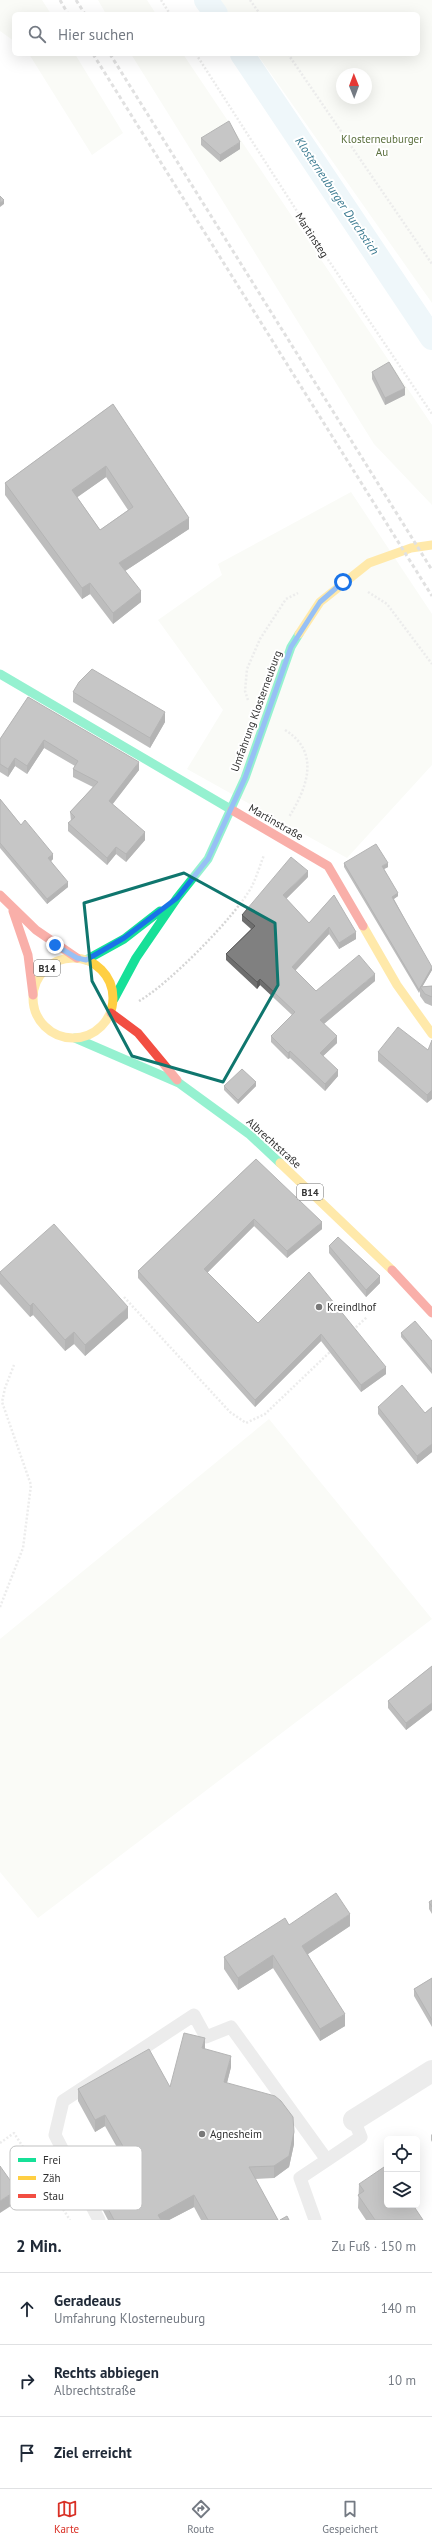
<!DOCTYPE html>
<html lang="de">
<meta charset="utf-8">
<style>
:root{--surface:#fff;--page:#f6f6f7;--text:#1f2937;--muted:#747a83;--line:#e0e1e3;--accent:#d93025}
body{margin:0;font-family:"PT Sans",sans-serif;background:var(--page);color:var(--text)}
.controls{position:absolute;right:12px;bottom:12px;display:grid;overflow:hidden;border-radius:6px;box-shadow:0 4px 16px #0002}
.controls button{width:36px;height:36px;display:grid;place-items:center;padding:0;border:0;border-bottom:1px solid var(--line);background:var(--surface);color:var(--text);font:20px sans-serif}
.compass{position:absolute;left:336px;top:68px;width:36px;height:36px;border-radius:50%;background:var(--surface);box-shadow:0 4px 16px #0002;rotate:359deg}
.stop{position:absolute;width:12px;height:12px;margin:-9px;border:3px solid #1a73e8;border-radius:50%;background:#fff}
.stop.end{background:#1a73e8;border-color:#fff;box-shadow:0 1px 4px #0008}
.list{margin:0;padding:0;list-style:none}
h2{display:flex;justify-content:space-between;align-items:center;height:52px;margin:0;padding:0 16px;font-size:17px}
h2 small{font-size:13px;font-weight:400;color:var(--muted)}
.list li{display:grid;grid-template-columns:26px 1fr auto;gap:12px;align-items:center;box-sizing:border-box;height:72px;padding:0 16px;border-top:1px solid var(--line)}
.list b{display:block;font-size:15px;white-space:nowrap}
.list p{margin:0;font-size:13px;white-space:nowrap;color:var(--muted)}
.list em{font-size:13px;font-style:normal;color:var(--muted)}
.icon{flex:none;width:22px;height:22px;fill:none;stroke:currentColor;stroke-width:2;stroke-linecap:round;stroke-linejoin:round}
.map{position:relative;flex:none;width:432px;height:2220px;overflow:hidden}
.search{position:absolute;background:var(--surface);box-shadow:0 4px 16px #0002;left:12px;right:12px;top:12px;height:44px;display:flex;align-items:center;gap:10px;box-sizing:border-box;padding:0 14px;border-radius:6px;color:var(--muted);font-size:15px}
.sheet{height:268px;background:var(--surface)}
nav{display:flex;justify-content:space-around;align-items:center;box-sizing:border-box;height:56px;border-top:1px solid var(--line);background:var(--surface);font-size:11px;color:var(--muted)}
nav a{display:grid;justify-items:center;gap:2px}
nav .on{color:var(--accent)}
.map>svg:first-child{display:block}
.green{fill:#f3f6ed;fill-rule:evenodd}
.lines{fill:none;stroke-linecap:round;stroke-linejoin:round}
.canal{stroke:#dbedf3;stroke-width:24}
.path{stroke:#d5d5d5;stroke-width:2.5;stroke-dasharray:2 2;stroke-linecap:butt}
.lane{stroke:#d5d5d5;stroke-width:13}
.street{stroke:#d5d5d5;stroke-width:22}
.fast{stroke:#16e098;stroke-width:9}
.slow{stroke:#ffcf43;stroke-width:9}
.jam{stroke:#f24e42;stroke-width:9}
.rail{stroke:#bdbdbd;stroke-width:3;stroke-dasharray:4 3;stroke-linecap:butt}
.wall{fill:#6e6e6e;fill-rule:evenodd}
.shaded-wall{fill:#5a5a5a}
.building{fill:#808080;stroke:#5a5a5a;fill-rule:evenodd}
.route{stroke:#1a73e8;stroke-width:5}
.marked{fill:none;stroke:#0f766e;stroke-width:3;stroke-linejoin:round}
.poi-dot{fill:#797979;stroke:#fff;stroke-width:1.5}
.labels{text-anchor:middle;stroke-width:4;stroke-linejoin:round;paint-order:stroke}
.shield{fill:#fff;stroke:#6f6f6f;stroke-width:1}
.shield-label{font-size:10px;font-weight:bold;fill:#313131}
.park-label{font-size:11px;fill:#5a6f3c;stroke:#fff}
.street-label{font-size:11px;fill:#313131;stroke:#fff}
.poi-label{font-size:11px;fill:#313131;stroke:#fff;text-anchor:start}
.water-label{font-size:12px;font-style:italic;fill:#3a7a90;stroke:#fff}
.key{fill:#fff;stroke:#c1c1c1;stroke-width:1}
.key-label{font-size:11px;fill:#313131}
</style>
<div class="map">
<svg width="432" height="2220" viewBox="0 0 432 2220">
<rect width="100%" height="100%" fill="#fff"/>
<path class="green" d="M0 0H42L51 14H14V41L0 31Z
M98 0H147L156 14H106Z
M219 0H432V303L257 54H418V14H229ZM342 74H366V98H342Z
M29 54H75L123 133 92 155Z
M131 54H183L432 425V505L374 444Z
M351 492 432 614V765L347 858 187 769 223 710 158 620 222 575 218 564Z
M269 1419 432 1619 38 1918 0 1872V1639Z"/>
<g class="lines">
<path class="canal" d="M206 0 216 14
M242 54 432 338"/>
<path class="path" d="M161 0 170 14
M250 0 260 14
M196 54 327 258 432 414
M288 54 432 264
M368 592 387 604 432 664
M248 700 245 691 247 669 260 639 286 599 298 593
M285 730C321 752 307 788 289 817
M139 1001C168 985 237 915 252 886 257 876 260 865 264 855
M124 1297 230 1412 246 1423 265 1414 332 1350
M353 1330 367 1317
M0 1607 23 1548 31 1485 2 1402 5 1388 14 1365
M0 2143 14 2133 70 2220"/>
<path class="lane" d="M327 2160 361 2137 354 2120
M99 2220 55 2135 63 2101 194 2015 206 2037 231 2027 327 2160 300 2178 315 2220"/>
<path class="street" d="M354 2120 432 2071"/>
<path class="fast" d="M0 674 232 810
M86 960 124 939 160 911
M114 999 136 958 177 898 208 859 245 778 291 647 299 634
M75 1038 179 1083 249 1134 280 1163"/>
<path class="slow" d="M299 634 320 602 369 563 411 548 432 545
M363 926 397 985 432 1034
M33 998a40 40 0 1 1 80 0a40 40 0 1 1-80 0Z
M280 1163 392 1270"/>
<path class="jam" d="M232 810 328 866 363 926
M0 895 36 930 77 958
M13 911 28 955 33 995
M111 1013 138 1033 177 1080
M392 1270 432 1313"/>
<path class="rail" d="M60 0 68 14
M76 0 85 14
M93 54 432 596
M110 54 432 570"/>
</g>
<path class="wall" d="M201 138 240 149 220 162 201 145Z
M372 372 405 395 385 405 372 379Z
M113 404 189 529 125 571 141 602 113 624 90 594 82 599 5 495V483ZM106 477 128 510 100 530 77 497Z
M73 692 165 722 150 748 73 702Z
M28 697 139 770 112 804 145 840 126 862 116 854 107 865 68 831V823L71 821 70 812 93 787 73 777V769L75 766 44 748 27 774 15 766 8 777 0 772V739Z
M0 799 21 825 53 859 51 861 68 887 47 904 0 848Z
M344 863 388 867 384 869 398 896 394 899 432 970 422 987 432 986V1006L425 1003 420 996V990L419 993 344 867Z
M308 877 286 899 309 923 334 895 356 939 339 949 329 934 295 971 316 991 375 981 324 1024 337 1043 323 1056 338 1076 325 1091 290 1058 288 1059 271 1042V1036L292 1015 260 985 257 989 226 960V954L251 929 242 921V915Z
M428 1050 427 1103 378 1061V1052Z
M224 1086H256L238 1104 224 1090Z
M256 1159 322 1229 287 1258 254 1226 207 1273 258 1323 309 1272 386 1374 361 1392 321 1341 255 1407 138 1278V1271Z
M329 1246 380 1283 366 1297 329 1253Z
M0 1272 128 1318 85 1356 74 1344 65 1351 33 1315 30 1317 0 1284Z
M401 1333 432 1341V1374L401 1337Z
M378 1407 425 1413 432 1407V1452L417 1464 378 1414Z
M432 1666V1710L406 1730 388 1708V1701Z
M432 1900V1914L429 1909V1902Z
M289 1925 350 1926 308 1954 345 2026 320 2041 273 1968 238 1990 224 1969V1957Z
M432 1978V2027L414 1996V1989Z
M205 2049 231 2067 227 2083 294 2144 289 2167 274 2178 255 2179 278 2220H201L194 2207 169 2220H108L96 2197V2186L99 2185 98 2183V2172L123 2158 105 2126 95 2132 78 2101V2089L170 2087Z
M432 2134V2142L431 2140V2135Z
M359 2184 423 2220H366L358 2208Z"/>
<path class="shaded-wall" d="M240 142V149L220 162V155Z
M4 200V204L0 207V203Z
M405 388V395L385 405V398Z
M106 466V477L72 501V490Z
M189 518V529L119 575V563Z
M90 583V594L82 599V588Z
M141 591V602L113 624V613Z
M165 712V722L150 748V738Z
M44 740V748L27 774V766Z
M15 758V766L8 777V769Z
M139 762V770L109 809V801Z
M145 832V840L126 862V854Z
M116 847V854L107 865V858Z
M53 854V859L48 864V858Z
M388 863V867L382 870V866Z
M308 871V877L283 902V895Z
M68 882V887L47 904V899Z
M398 893V896L392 900V897Z
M329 927V934L292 974V967Z
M356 932V939L339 949V943Z
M432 967V970L421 989 420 987V990L419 993V990Z
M375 974V981L320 1027V1020Z
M260 979V985L257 989V982Z
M337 1036V1043L320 1059V1053Z
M290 1051V1058L288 1059V1053Z
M338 1070V1076L325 1091V1084Z
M256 1082V1086L238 1104V1100Z
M432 1090V1099L427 1103V1095Z
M254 1219V1226L204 1276V1269Z
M322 1222V1229L287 1258V1251Z
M380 1276V1283L366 1297V1290Z
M33 1303V1315L30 1317V1306Z
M128 1307V1318L85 1356V1345Z
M74 1332V1344L65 1351V1340Z
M321 1334V1341L255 1407V1400Z
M386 1367V1374L361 1392V1385Z
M432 1444V1452L417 1464V1456Z
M432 1703V1710L406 1730V1723Z
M350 1914V1926L302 1958V1946Z
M273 1955V1968L238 1990V1978Z
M345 2014V2026L320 2041V2029Z
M205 2038V2050L202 2048Z
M231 2056V2067L224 2094V2082Z
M105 2115V2126L95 2132V2120Z
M294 2132V2144L289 2167 274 2178V2166Z
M17 2190V2202L0 2213V2201Z
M194 2195V2207L169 2220H158V2215Z"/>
<path class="building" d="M229 121 240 142 220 155 201 138Z
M0 196 4 200 0 203Z
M389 362 405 388 385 398 372 372Z
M113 404 189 518 119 563 141 591 113 613 90 583 82 588 5 483ZM106 466 133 507 100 530 72 490Z
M92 669 165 712 150 738 73 692 79 682Z
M28 697 139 762 109 801 145 832 126 854 116 847 107 858 68 823 75 817 70 812 98 782 73 769 78 761 44 740 27 766 15 758 8 769 0 764V739Z
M0 799 21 825 25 820 53 854 48 858 68 882 47 899 0 843Z
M376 844 388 863 382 866 398 893 392 897 432 967 419 990 344 863Z
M291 857 308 871 283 895 309 923 334 895 356 932 339 943 329 927 292 967 316 991 359 955 375 974 320 1020 337 1036 320 1053 338 1070 325 1084 290 1051 288 1053 271 1036 295 1012 260 979 257 982 226 954 255 926 242 915Z
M432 986V997L425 994 420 987Z
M398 1027 428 1050 432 1040V1090L427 1095 378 1052Z
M242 1069 256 1082 238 1100 224 1086Z
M256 1159 322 1222 287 1251 254 1219 204 1269 258 1323 309 1272 386 1367 361 1385 321 1334 255 1400 138 1271Z
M54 1224 128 1307 85 1345 74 1332 65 1340 33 1303 30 1306 0 1273V1272Z
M338 1237 380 1276 366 1290 329 1246Z
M415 1321 432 1341V1370L401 1333Z
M402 1385 425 1413 432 1407V1444L417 1456 378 1407Z
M432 1666V1703L406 1723 388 1701Z
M336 1893 350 1914 302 1946 345 2014 320 2029 273 1955 238 1978 224 1957 285 1918 289 1925Z
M432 1900V1907L429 1902Z
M432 1978V2020L414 1989Z
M184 2033 205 2038 202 2048 231 2056 224 2082 275 2096 281 2101 293 2117 294 2132 289 2156 274 2166 249 2167 278 2220H208L194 2195 158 2215 161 2220H114L96 2186 104 2182 98 2172 128 2155 105 2115 95 2120 78 2089 149 2049 170 2087Z
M387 2165V2205H413L423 2220H375L358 2195 364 2191 359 2184Z
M0 2166 17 2190 0 2201Z
M287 2216 289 2220H280Z"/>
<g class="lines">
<path class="route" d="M55 945 77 958 86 960 124 938 177 898 208 859 245 778 291 647 320 602 343 582"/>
</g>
<path d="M0 0H432V2220H0ZM184 873 275 923 278 985 223 1082 132 1056 92 981 84 903Z" fill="#fff" fill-opacity=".55" fill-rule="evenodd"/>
<path class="marked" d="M184 873 275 923 278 985 223 1082 132 1056 92 981 84 903Z"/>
<g class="poi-dot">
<circle cx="319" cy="1307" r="4"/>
<circle cx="202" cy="2134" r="4"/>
</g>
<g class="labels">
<g class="shield">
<rect x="34" y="960" width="26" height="16" rx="3"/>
<rect x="297" y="1184" width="26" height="16" rx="3"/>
</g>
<g class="shield-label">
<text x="47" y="972">B14</text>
<text x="310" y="1196">B14</text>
</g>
<g class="park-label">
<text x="382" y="143">Klosterneuburger<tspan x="382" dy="13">Au</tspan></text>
</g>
<g class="street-label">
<text transform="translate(312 235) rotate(57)" y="4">Martinsteg</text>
<text transform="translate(256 711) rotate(-70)" y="4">Umfahrung Klosterneuburg</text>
<text transform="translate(276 822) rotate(30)" y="4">Martinstraße</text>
<text transform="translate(274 1143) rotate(42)" y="4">Albrechtstraße</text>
</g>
<g class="poi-label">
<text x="327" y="1311">Kreindlhof</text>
<text x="210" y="2138">Agnesheim</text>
</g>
<g class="water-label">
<text transform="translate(337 196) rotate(56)" y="4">Klosterneuburger Durchstich</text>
</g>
</g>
<rect x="10" y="2146" width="132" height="64" rx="6" class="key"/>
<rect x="18" y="2158" width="18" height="4" fill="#16e098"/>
<rect x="18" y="2176" width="18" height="4" fill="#ffcf43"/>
<rect x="18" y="2194" width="18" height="4" fill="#f24e42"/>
<g class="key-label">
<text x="43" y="2164">Frei</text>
<text x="43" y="2182">Zäh</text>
<text x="43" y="2200">Stau</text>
</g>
</svg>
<div class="controls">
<button><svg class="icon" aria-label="locate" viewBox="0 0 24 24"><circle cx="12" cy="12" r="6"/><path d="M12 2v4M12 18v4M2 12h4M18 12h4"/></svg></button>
<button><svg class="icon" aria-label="layers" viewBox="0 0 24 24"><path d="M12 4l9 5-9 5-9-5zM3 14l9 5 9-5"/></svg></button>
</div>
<svg class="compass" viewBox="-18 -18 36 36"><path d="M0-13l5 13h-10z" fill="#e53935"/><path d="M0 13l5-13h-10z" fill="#747a83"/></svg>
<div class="stop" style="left:343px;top:582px"></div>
<div class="stop end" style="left:55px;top:945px"></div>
<div class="search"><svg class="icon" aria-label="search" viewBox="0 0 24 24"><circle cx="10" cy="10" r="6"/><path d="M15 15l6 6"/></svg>Hier suchen</div>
</div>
<section class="sheet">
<h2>2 Min.<small>Zu Fuß · 150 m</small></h2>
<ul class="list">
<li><svg class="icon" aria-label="ahead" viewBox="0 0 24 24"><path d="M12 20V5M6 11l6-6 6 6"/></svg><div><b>Geradeaus</b><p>Umfahrung Klosterneuburg</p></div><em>140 m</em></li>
<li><svg class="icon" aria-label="right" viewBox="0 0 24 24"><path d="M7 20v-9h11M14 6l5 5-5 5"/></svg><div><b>Rechts abbiegen</b><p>Albrechtstraße</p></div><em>10 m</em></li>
<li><svg class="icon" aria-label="arrive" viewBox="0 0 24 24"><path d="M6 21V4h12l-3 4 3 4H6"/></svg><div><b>Ziel erreicht</b></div></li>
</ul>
</section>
<nav>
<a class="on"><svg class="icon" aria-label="map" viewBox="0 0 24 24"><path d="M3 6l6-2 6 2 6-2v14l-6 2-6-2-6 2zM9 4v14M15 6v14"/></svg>Karte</a>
<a><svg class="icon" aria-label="directions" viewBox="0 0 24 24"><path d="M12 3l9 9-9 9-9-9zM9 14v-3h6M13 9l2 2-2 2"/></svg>Route</a>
<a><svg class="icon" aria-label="saved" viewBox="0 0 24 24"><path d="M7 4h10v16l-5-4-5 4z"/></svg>Gespeichert</a>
</nav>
